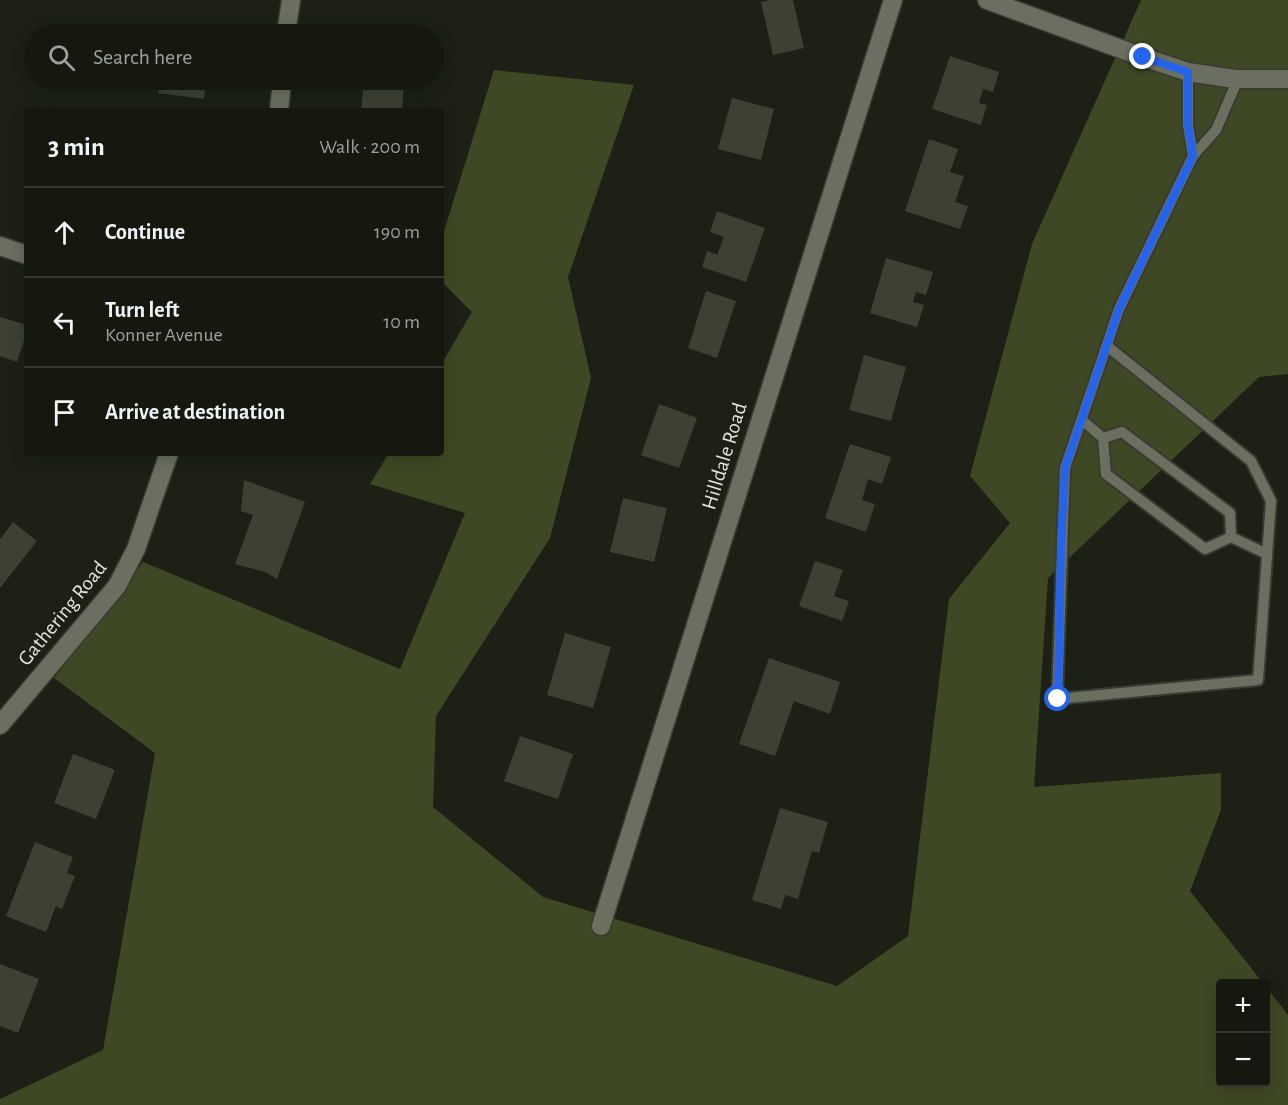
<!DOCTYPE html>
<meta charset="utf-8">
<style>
:root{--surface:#16180f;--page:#23251d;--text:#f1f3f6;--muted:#9ea09e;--line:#35372f}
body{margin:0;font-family:"Alegreya Sans",sans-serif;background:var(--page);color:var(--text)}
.controls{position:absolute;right:18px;bottom:18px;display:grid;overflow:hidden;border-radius:6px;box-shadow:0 3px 15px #0003}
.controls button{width:54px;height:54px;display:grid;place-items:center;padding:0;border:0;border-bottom:2px solid var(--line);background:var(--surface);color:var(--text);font:30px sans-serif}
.stop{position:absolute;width:18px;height:18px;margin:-14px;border:4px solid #2563eb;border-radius:50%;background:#fff}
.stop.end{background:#2563eb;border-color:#fff;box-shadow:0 2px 6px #0008}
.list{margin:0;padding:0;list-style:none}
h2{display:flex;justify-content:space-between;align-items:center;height:78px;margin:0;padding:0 24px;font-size:26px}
h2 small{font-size:20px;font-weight:400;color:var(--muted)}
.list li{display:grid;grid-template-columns:39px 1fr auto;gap:18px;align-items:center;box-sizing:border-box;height:90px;padding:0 24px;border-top:2px solid var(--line)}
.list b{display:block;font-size:22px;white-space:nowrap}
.list p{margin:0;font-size:20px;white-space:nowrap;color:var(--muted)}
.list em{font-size:20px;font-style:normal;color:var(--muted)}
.icon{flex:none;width:33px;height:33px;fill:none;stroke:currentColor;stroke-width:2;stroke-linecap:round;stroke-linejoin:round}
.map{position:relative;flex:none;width:1288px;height:1105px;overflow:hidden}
.search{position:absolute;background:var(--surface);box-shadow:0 3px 15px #0003;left:24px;top:24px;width:420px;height:66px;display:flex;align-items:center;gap:15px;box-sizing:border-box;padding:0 21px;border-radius:33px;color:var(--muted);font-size:22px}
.panel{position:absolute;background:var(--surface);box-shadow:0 3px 15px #0003;left:24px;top:108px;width:420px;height:348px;border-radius:6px}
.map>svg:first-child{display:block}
.green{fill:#3f4825}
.building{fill:#3d4134}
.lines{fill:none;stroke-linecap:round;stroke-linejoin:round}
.service-casing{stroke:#383b32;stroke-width:14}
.minor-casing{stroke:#383b32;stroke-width:21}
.service{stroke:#6b6f60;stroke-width:10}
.minor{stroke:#6b6f60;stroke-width:18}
.route{stroke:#2563eb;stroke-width:8}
.labels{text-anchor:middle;stroke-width:5;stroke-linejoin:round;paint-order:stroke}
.street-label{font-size:21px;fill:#e4e7de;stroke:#1d2014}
</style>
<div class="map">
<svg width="1288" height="1105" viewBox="0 0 1288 1105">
<rect width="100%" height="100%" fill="#1d2014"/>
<path class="green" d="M1141 0H1288V374L1259 377 1048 578 1034 787 1221 773V810L1190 891 1263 983 1220 984V1082H1266V987L1288 1015V1105H0V1099L103 1050 155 753 54 678 143 562 400 669 465 513 370 484 389 453H441V365L472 312 441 281V241L494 70 634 85 568 277 591 378 550 538 436 716 433 807 543 897 837 986 908 936 949 599 1010 523 970 476 1032 244Z"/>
<path class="building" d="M769 0H793L804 48 773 55 761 2Z
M950 56 999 72 993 92 983 89 979 103 987 105 981 125 932 109Z
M160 80H206L204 99 158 93Z
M364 80H404L402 111H361Z
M732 98 774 109 761 160 718 149Z
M929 139 958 149 950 172 964 176 955 202 968 206 960 229 905 211Z
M717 211 765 228 746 282 702 267 707 251 717 255 724 237 710 232Z
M886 258 933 272 926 295 916 292 913 302 924 305 917 327 870 313Z
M706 291 736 301 717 358 688 348Z
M0 317 27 325V332L17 362 0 356Z
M864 355 906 367 891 421 849 410Z
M659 404 697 418 679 468 641 455Z
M850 444 891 457 882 484 868 479 862 500 875 504 866 532 825 518Z
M244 480 305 502 277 579 265 572 235 564 253 515 241 511Z
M623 498 667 508 654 562 610 552Z
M13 522 37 541 0 588V539Z
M815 561 843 570 834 596 849 601 842 621 799 606Z
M565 633 611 647 593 708 547 695Z
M769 658 840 682 830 714 794 701 775 756 739 744Z
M520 736 573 754 558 799 504 781Z
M73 754 115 770 96 819 54 803Z
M780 808 828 822 819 853 812 851 798 899 785 895 781 909 752 900Z
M35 842 73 857 67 873 75 876 62 909 56 906 46 932 6 916Z
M0 964 39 979 18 1033 0 1026Z"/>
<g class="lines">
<defs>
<path id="service" d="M1188 72V125L1193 156
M1107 346 1251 461 1271 501 1258 680 1057 699 1065 468 1119 309 1193 156 1216 130 1238 79
M1082 420 1103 438 1106 474 1205 549 1231 537 1267 554
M1103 438 1122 432 1230 513 1231 537"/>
<path id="minor" d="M987 0 1143 57 1188 72 1235 79H1288
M286 34 291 0
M279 111 282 80
M0 246 27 255
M0 725 117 586 136 549 169 453
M601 926 893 0"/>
</defs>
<use href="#service" class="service-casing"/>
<use href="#minor" class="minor-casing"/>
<use href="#service" class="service"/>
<use href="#minor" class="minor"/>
</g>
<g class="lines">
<path class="route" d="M1058 699 1061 542 1065 468 1119 309 1193 156 1188 125V72L1143 57"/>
</g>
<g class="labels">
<g class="street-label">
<text transform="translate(724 456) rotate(-73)" y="7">Hilldale Road</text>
<text transform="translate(62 613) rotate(-51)" y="7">Gathering Road</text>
</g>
</g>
</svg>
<div class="controls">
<button>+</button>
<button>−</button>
</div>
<div class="stop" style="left:1058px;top:699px"></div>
<div class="stop end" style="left:1143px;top:57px"></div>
<div class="search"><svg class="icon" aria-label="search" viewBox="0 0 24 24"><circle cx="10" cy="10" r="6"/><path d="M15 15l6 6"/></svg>Search here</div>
<section class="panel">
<h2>3 min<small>Walk · 200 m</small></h2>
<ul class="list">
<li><svg class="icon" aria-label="ahead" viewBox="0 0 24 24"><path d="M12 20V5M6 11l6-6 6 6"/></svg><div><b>Continue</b></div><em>190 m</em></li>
<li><svg class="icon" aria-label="left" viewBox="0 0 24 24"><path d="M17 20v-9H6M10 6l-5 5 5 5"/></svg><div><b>Turn left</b><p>Konner Avenue</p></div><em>10 m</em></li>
<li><svg class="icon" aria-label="arrive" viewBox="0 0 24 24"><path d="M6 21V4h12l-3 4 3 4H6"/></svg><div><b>Arrive at destination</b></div></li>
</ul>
</section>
</div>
